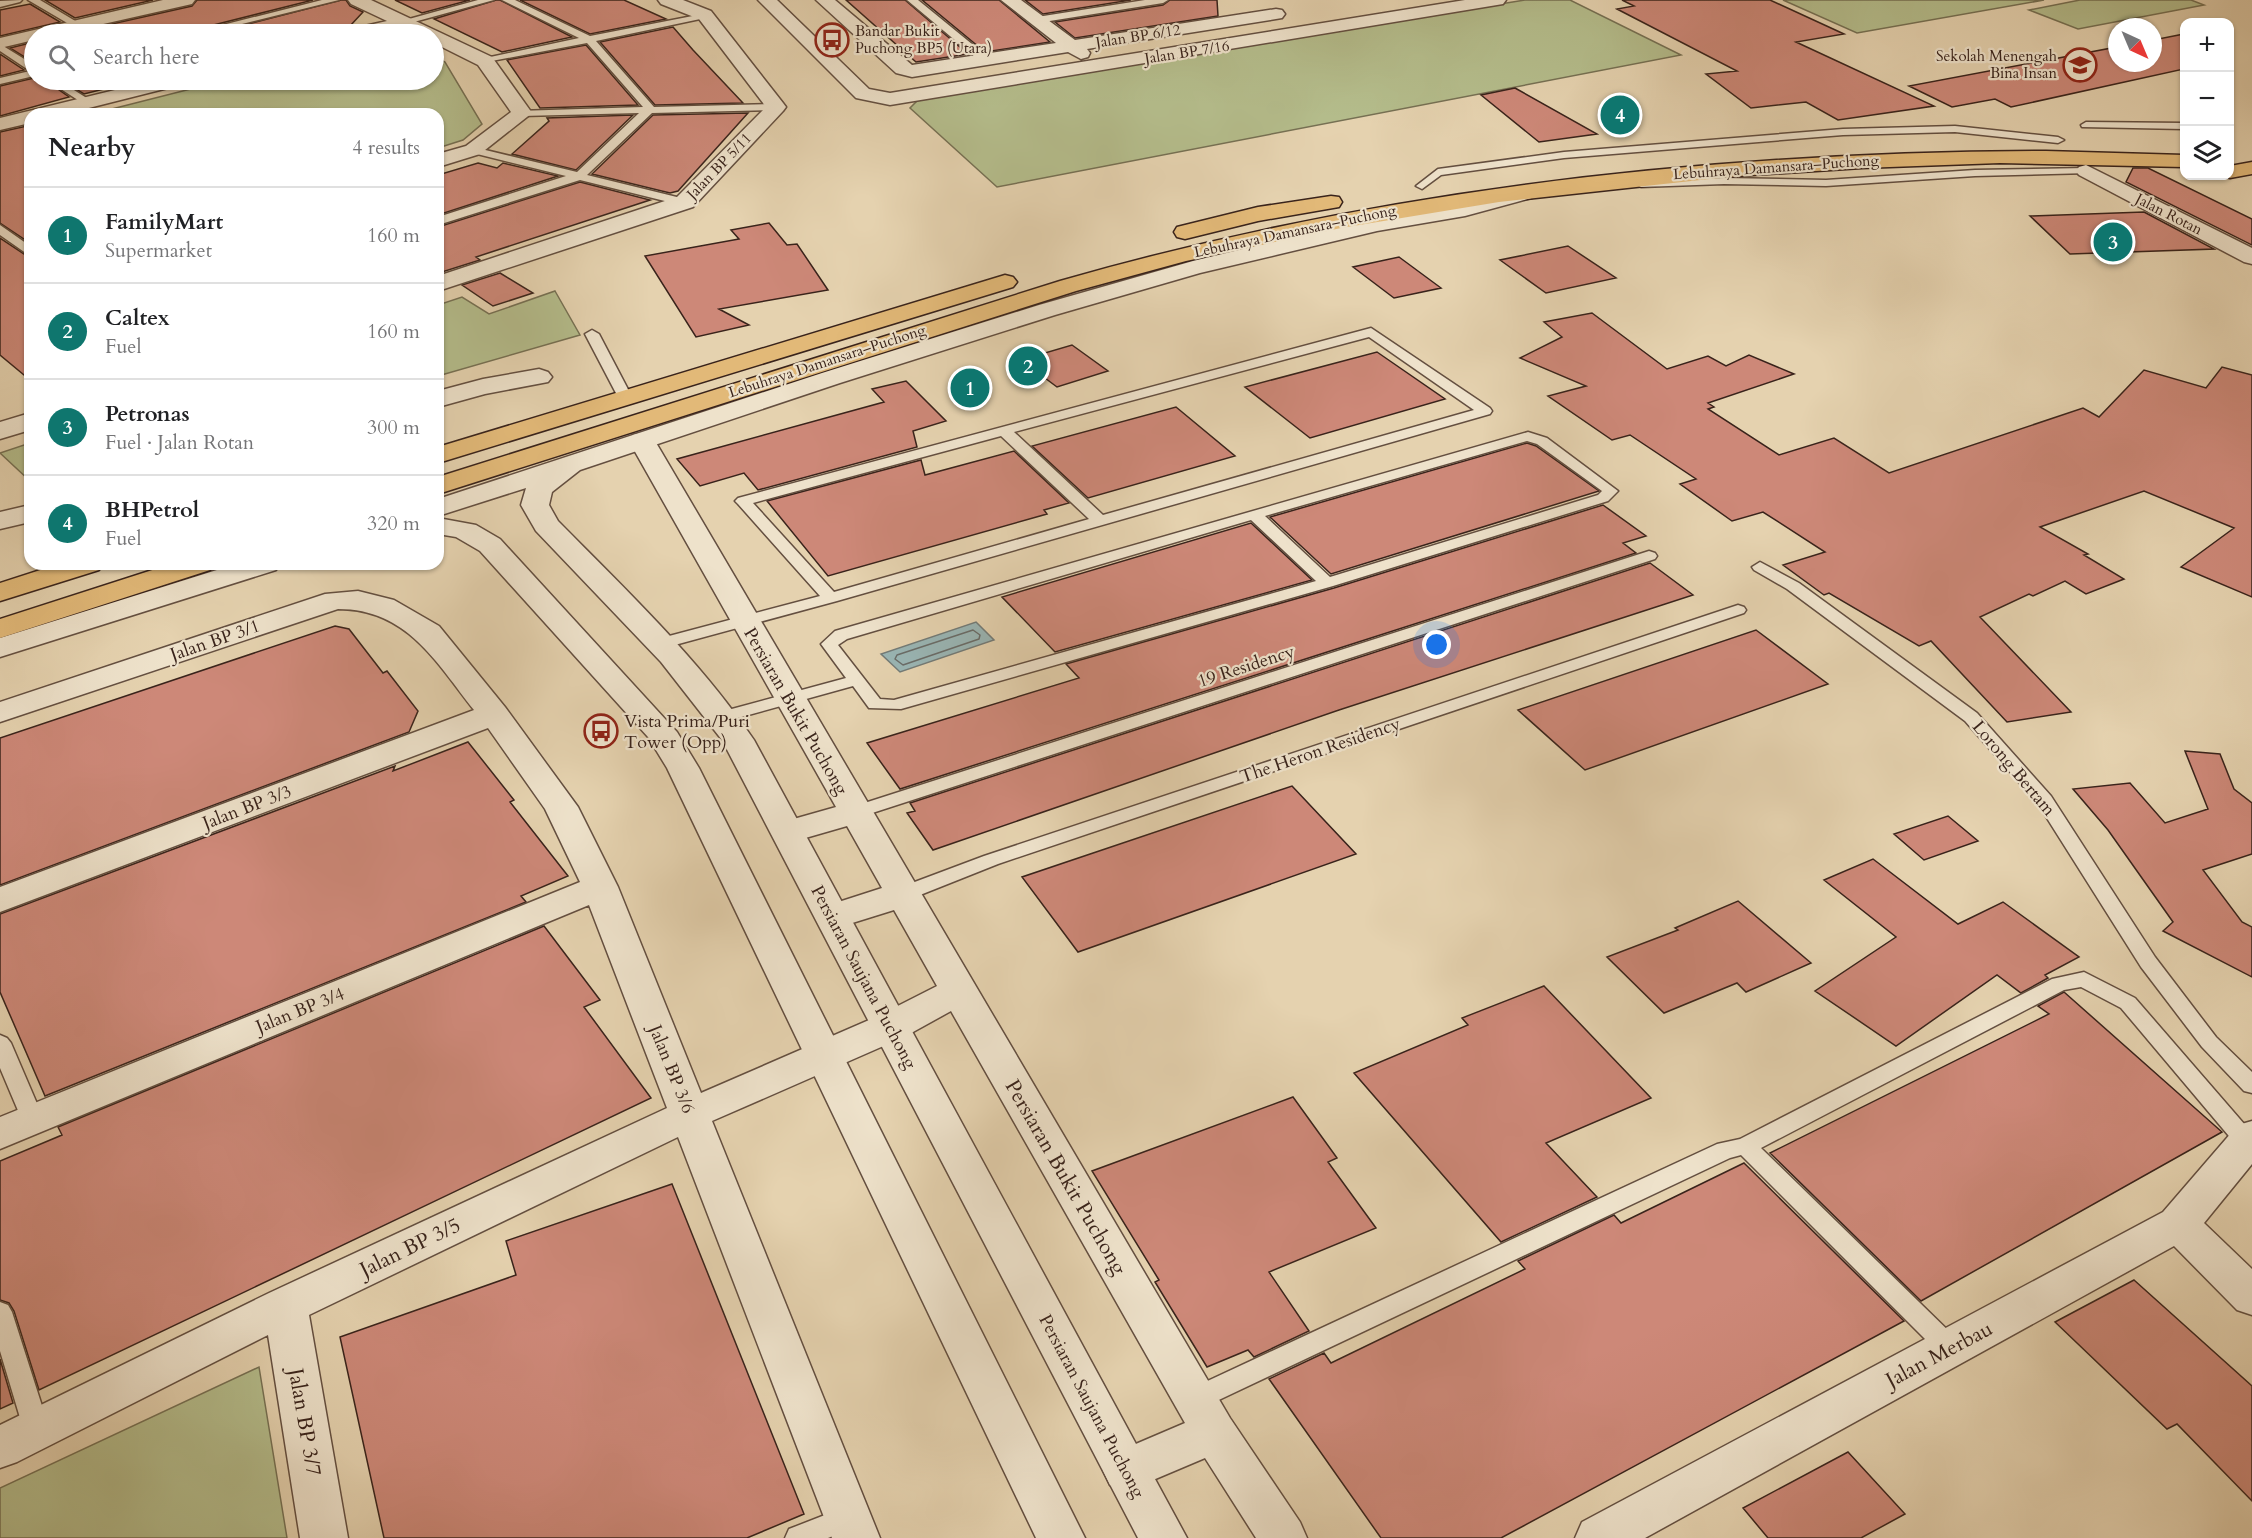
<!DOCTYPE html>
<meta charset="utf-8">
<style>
:root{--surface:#fff;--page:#f2f2f2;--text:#202124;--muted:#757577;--line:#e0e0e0;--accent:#0f766e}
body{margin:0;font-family:Cardo,serif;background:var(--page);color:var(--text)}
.controls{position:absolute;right:18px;top:18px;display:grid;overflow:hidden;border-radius:12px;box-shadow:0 2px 4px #0004}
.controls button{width:54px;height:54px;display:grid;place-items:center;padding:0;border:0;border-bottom:2px solid var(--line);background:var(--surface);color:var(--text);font:30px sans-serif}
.compass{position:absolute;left:2108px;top:18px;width:54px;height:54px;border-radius:50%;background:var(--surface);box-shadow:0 2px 4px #0004;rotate:136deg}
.you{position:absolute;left:1437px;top:645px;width:21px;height:21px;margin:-15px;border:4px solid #fff;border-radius:50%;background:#1a73e8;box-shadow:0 0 0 9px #1a73e833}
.badge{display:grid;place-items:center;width:39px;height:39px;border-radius:50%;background:var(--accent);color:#fff;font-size:20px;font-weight:700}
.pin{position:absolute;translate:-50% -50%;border:3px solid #fff;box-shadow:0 2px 6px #0006}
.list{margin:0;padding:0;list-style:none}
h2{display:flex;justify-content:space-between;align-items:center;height:78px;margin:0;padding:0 24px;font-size:26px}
h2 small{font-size:20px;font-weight:400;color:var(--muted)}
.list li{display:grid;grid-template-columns:39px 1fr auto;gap:18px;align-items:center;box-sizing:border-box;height:96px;padding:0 24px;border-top:2px solid var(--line)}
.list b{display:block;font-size:22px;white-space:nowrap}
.list p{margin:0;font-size:20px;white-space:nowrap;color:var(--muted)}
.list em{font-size:20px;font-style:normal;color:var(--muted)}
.icon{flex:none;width:33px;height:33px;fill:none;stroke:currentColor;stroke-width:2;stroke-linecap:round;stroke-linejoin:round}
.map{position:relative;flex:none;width:2252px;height:1538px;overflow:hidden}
.search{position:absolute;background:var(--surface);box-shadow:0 2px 4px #0004;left:24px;top:24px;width:420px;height:66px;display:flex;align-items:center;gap:15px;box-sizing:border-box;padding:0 21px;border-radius:33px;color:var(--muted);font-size:22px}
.panel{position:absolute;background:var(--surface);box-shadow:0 2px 4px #0004;left:24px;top:108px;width:420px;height:462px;border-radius:18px}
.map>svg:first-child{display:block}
.green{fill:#b4bc8b;stroke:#767053;stroke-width:1.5}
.water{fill:#99b5b4;stroke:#737b77;stroke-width:1.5}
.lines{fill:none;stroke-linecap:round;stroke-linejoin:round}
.shore{stroke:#696c68;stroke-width:1.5}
.building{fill:#cd8878;stroke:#39231b;stroke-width:1.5}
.service-casing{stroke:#644f40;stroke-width:3}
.minor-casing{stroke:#644f40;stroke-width:3}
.tertiary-casing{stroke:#644f40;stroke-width:3}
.motorway-casing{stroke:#39231b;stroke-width:3}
.service{fill:#eee2cb;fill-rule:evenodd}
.minor{fill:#eee2cb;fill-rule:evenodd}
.tertiary{fill:#eee2cb;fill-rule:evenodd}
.motorway{fill:#e2b978;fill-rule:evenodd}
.labels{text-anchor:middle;stroke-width:4.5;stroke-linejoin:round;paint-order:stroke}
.far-poi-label{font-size:15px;fill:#39231b;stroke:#eee2cb;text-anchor:start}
.far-street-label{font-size:15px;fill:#39231b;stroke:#eee2cb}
.street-label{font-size:18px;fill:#39231b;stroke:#eee2cb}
.poi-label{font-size:18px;fill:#39231b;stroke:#eee2cb;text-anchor:start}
.near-street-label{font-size:21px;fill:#39231b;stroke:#eee2cb}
</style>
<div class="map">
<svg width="2252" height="1538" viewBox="0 0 2252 1538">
<rect width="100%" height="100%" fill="#e5d2af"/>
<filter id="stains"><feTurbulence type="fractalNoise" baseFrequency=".00333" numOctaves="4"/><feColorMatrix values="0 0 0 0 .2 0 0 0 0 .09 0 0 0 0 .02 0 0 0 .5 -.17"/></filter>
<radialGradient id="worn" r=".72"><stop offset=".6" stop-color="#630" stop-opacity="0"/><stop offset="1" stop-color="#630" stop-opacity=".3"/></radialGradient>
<path class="green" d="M1525 0H1570L1681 55 997 187 910 108 921 97Z
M1783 0H2044L1857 33Z
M2080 0H2191L2204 5 2078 29 2029 10Z
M434 56 445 62 482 124 463 140 438 148V114H92L226 80H434Z
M555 291 580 335 438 376V305L462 297 489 314Z
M30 443V481L0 453Z
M259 1367 287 1538H0V1488Z"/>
<path class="water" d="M976 622 994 640 900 672 881 654Z"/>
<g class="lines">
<path class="shore" d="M973 630 980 635 979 639 903 665 895 659 897 655Z"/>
</g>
<path class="building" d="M45 0H153L75 18Z
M197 0H313L186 32 185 34H67L192 6Z
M341 0H346L350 6 363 12 349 27 319 34H209Z
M395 0H470L422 13Z
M496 0H500L572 37 502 52 434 19Z
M520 0H624L666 19 590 34Z
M846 0H905L968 54 916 62Z
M922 0H999L1050 42 985 52Z
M1025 0H1131L1043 14Z
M1170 0H1217L1218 16 1075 38 1055 22 1163 5Z
M1622 0H1770L1844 34 1796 42 1934 106 1838 120 1806 102 1751 108 1706 74 1737 71 1617 9 1634 6Z
M30 4 60 22 0 36V10Z
M673 27 693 50 743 103 655 105 600 42Z
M2184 34V69L2011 107 1995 99 1952 107 1909 86 2117 47V63H2153V40Z
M34 42V63L10 48Z
M586 45 638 105 540 108 507 60Z
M0 54 24 70 0 76Z
M34 78 45 80 69 97 0 116V86Z
M61 80H140L84 94Z
M1515 88 1597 134 1539 142 1481 95Z
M748 113 678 191 670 193 592 174 653 115Z
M633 115 576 170 512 154 549 121 547 118Z
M27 126 30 128V243L0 223V132Z
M478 163 497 168 503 163 558 176 438 215V175Z
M2133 168H2148L2252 219V245L2126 182Z
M580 182 650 200 476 257 480 260 442 272 438 270V227Z
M2144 212 2214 249 2070 254 2030 216Z
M769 223 787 245 797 244 828 290 719 309 749 325 696 337 645 256 739 239 731 230Z
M0 238 30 258V380L0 355Z
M1568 246 1616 278 1546 293 1500 260Z
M1399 257 1441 288 1394 298 1353 267Z
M500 273 533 293 493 306 462 285Z
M1592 313 1667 369 1708 356 1726 366 1749 355 1794 374 1708 403 1714 407 1708 409 1779 455 1834 438 1889 473 2083 408 2099 417 2144 370 2206 388 2222 367 2252 375V597L2181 567 2234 528 2144 491 2040 527 2088 554 2084 555 2124 579 2086 594 2065 581 2033 596 2029 594 1980 617 2071 712 2007 722 1931 641 1919 646 1829 593 1824 595 1783 565 1825 552 1763 512 1732 521 1680 484 1696 479 1630 435 1612 440 1548 396 1586 386 1520 358 1562 337 1544 322Z
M1072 345 1108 371 1057 387 1021 360Z
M1377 352 1445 399 1310 438 1245 387Z
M906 381 946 421 913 431 917 447 758 490 744 473 700 486 677 459 884 402 872 389Z
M1176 407 1235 456 1088 498 1032 446Z
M1527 443 1536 446 1599 491 1331 574 1270 517Z
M1014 451 1069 503 1044 510 1047 514 828 576 767 501 921 460 925 475Z
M1603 505 1646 536 1623 543 1636 553 900 789 867 743 1079 678 1066 664 1334 588Z
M1251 523 1312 580 1055 652 1002 597Z
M1650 563 1693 595 1339 710 933 850 907 813 915 811 910 803Z
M335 626 349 629 383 673 387 671 418 711 409 732 0 885V738Z
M1756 630 1828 684 1585 770 1518 710Z
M468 742 514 800 510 802 568 876 521 896 526 902 45 1096 0 992V914L395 766 393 771Z
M2185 751 2220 754 2234 789 2252 803V854L2203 870 2242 922 2252 927V977L2163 931 2173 922 2108 830 2073 789 2130 783 2165 823 2208 809Z
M1292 786 1356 854 1078 952 1022 877Z
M1948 816 1978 841 1924 860 1894 834Z
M1873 859 1958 924 2003 902 2079 957 2045 975 2048 978 2021 993 1997 975 1896 1046 1815 991 1896 937 1824 880Z
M1738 901 1811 963 1746 992 1737 983 1664 1013 1607 957 1678 930 1675 928Z
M544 926 600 1000 584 1007 651 1098 39 1390 14 1311 9 1303 0 1300V1161L62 1135 58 1127Z
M1544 986 1651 1098 1546 1143 1597 1197 1501 1242 1354 1073 1468 1025 1462 1018Z
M2064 992 2222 1132 1921 1301 1770 1153 2049 1014 2038 1006Z
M1293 1097 1337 1158 1328 1162 1376 1228 1269 1272 1309 1331 1254 1357 1248 1350 1207 1367 1155 1282 1159 1280 1092 1171Z
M1744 1163 1904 1321 1501 1538H1381L1269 1379 1324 1353 1331 1363 1525 1269 1518 1261 1614 1215 1621 1223Z
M672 1184 804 1514 747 1538H384L340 1337 516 1275 506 1241Z
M2134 1280 2252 1386V1501L2177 1424 2167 1429 2055 1322Z
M0 1359 13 1403 0 1409Z
M1848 1452 1905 1514 1861 1538H1768L1743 1508Z"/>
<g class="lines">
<defs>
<path id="service" d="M22 0 20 2 0 7V1Z
M28 0H40L82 25 74 27Z
M322 0H339L202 34H187Z
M478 0H494L403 25 398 22Z
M502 0H515L590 36 708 13 710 15 705 18 596 41 654 107 776 104 781 107 776 110 652 113 587 175 689 200V204L685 206 580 180 438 225V217L566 176 469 152V148L473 147 577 172 639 113 522 116 517 113 518 111 643 107 587 43 481 63V59L579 38Z
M907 0H918L989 58V62H981Z
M1145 0H1168L1163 3 1037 23 1032 20 1037 17Z
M0 44 34 65V76L0 84V78L30 71 0 51Z
M47 80H58L93 102 92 104H84Z
M2086 122 2184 123V129L2082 127 2081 125Z
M1955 126 2058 137 2064 140 2058 143 1955 132 1843 135 1564 158 1441 175 1422 189 1416 186 1438 169 1564 152 1843 129Z
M2086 168 2090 169V173L1975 176 1826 186 1724 184 1641 187 1635 184 1641 181 1724 178 1826 180 1975 170Z
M0 225 30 246V256L0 235Z
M1371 328 1490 408 1492 411 1490 414 837 601 660 649 652 644 654 640 820 596 738 504 735 501 738 498ZM1369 337 1474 410 1103 515 1014 432ZM1001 436 1089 519 834 592 753 503Z
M592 330 599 334 632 397 630 400 625 401 618 397 585 334Z
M1528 432 1547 438 1618 491 1608 501 1333 586 901 709 869 708 853 686 723 722 717 721 714 717 717 713 846 678 821 644 835 631ZM1527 441 1537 444 1602 491 1598 495 1330 577 1265 516ZM1251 520 1316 581 894 700 880 699 838 645 847 639Z
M1649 551 1655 553 1657 556 1655 559 863 816H849L847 812 849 808Z
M1760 562 1799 583 1977 713 2051 796 2155 957 2216 1037 2252 1072V1093L2244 1091 2202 1047 2141 967 2038 804 1965 721 1787 589 1754 570 1752 567Z
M1738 605 1744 607 1746 610 1744 613 998 864 910 899 903 900 896 899 893 894 896 889 984 856Z
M2084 972 2135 998 2252 1133V1149L2247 1150 2239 1148 2121 1008 2081 987 2064 990 1761 1148 1959 1341 1962 1348 1959 1355 1950 1358 1941 1355 1741 1155 1730 1158 1204 1407 1195 1410 1186 1407 1183 1399 1186 1391 1717 1144 1740 1139 2052 979Z
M0 1035 7 1038 11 1043 44 1120 41 1126 33 1128 25 1126 22 1120 0 1068Z
M0 1302 8 1305 12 1312 50 1431 46 1439 37 1442 28 1439 24 1431 0 1351Z
M848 1506 857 1510 861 1518 857 1526 828 1538H785L789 1529Z"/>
<path id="minor" d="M163 0H195L192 4 59 34H34V40L0 48V38Z
M348 0H371L492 57 532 113 480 154 438 167V154L466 146 511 112 478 65 434 43V34H417L402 28 373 34H344L347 30 387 21 351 4Z
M658 0H683L711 11 783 103 786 107 783 111 693 207 438 291V276L677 197 766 107 699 19 661 4Z
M758 0H777L869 89 890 93 1465 0H1506L1503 4 1497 5 890 105 856 98Z
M816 0H835L912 65 1056 43 1001 0H1021L1075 40 1276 9 1282 10 1285 14 1282 18 1276 19 1087 49 1090 53 1088 57 1081 59 1068 52 912 77 896 73Z
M156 80H186L184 84 65 114H30V123L0 130V118Z
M2086 165 2252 248V264L2244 262 2079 175 2076 171 2079 167Z
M539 369 548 372 552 377 548 382 485 394 438 407V391L483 379Z
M30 413V430L0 439V422Z
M642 433 651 435 655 441 1230 1418 1300 1522 1307 1538H1256L1205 1458 1127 1491 1110 1485 1103 1470 1110 1455 1185 1423 951 1011 904 1037 712 1121 880 1538H832L678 1137 309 1315 348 1538H300L268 1335 17 1462 0 1468V1425L269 1293 667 1108 589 905 0 1149V1117L580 882 545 809 488 728 0 912V887L474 710C436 662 407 609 338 609L0 722V702L325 594 358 591 394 600 439 626 505 707 578 807 618 887 701 1093 876 1017 937 986 894 910 833 929 820 926 815 917 820 908 882 888 847 826 788 843 776 840 771 832 776 824 836 807 629 441 633 435Z
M30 505V522L0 529V512Z
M2252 1121V1164L2204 1223 2252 1269V1315L2237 1310 2174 1246 1645 1538H1575L1582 1522 2163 1212 2238 1125Z"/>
<path id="tertiary" d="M1527 186 1535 187 1538 192 1535 197 1465 216 1377 231 1200 273 1055 315 840 383 580 470 552 492 549 505 558 521C627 591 698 658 754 740L1187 1538H1138L722 740 661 662 536 531 521 505 526 488 438 516V499L822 373 1039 305 1193 261 1377 217 1463 204Z
M438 518 476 525 500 539 677 732 699 768 1085 1538H1036L667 768 648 737 480 551 456 537 438 534Z
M236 564H280L276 570 0 657V638Z"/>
<path id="motorway" d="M2046 151 2184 155V167L2000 163 1862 168 1737 176 1499 202 1341 228 1186 261 1076 291 438 494V477L1060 281C1379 189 1714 152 2046 151Z
M2252 162V174L2230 178 2222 176H2230V166Z
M1331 196 1339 197 1342 202 1339 207 1258 221 1185 239 1177 237 1174 232 1177 227 1258 207Z
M1005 275 1013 277 1017 282 1013 287 438 463V447Z
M59 564H103L99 570 0 601V583Z
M171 564H214L210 570 0 638V619Z"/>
</defs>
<use href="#service" class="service-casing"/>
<use href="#minor" class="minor-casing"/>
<use href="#tertiary" class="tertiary-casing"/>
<use href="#motorway" class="motorway-casing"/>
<use href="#service" class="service"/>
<use href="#minor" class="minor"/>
<use href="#tertiary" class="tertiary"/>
<use href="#motorway" class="motorway"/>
</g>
<defs>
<symbol id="bus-ring" viewBox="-11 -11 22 22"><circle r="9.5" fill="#eee2cb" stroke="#8f2418" stroke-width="1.5"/><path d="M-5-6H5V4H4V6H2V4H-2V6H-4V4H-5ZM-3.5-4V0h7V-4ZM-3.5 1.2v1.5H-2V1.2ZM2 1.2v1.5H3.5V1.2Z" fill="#8f2418"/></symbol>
<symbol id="school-ring" viewBox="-11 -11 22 22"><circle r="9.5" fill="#eee2cb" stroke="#8f2418" stroke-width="1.5"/><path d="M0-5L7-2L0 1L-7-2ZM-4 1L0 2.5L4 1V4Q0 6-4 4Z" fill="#8f2418"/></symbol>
</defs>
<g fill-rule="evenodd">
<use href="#bus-ring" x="813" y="21" width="38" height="38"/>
<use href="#school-ring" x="2061" y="46" width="38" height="38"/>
<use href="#bus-ring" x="582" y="712" width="38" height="38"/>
</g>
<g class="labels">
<g class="far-poi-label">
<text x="855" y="36">Bandar Bukit<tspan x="855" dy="17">Puchong BP5 (Utara)</tspan></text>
<text x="2057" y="61" text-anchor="end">Sekolah Menengah<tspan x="2057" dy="17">Bina Insan</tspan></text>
</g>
<g class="far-street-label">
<text transform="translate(1138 36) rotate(-9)" y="5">Jalan BP 6/12</text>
<text transform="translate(1187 52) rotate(-9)" y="5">Jalan BP 7/16</text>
<text transform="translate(719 166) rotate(-46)" y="5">Jalan BP 5/11</text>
<text transform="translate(1776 167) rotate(-4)" y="5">Lebuhraya Damansara–Puchong</text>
<text transform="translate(2169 214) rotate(27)" y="5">Jalan Rotan</text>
<text transform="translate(1295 231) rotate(-12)" y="5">Lebuhraya Damansara–Puchong</text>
<text transform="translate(827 361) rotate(-18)" y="5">Lebuhraya Damansara–Puchong</text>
</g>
<g class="street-label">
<text transform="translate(215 640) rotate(-19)" y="6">Jalan BP 3/1</text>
<text transform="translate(1246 666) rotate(-18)" y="6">19 Residency</text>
<text transform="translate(796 711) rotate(60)" y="6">Persiaran Bukit Puchong</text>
<text transform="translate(1320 750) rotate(-19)" y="6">The Heron Residency</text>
<text transform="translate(2014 768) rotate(50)" y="6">Lorong Bertam</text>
<text transform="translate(247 807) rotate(-21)" y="6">Jalan BP 3/3</text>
<text transform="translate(864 977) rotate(62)" y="6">Persiaran Saujana Puchong</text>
<text transform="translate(300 1010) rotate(-22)" y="6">Jalan BP 3/4</text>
<text transform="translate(672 1069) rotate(68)" y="6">Jalan BP 3/6</text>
<text transform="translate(1092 1406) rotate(62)" y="6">Persiaran Saujana Puchong</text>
</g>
<g class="poi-label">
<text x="624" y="727">Vista Prima/Puri<tspan x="624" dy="21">Tower (Opp)</tspan></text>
</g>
<g class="near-street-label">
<text transform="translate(1066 1177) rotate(60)" y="7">Persiaran Bukit Puchong</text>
<text transform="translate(410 1247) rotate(-26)" y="7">Jalan BP 3/5</text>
<text transform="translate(1939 1354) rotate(-28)" y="7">Jalan Merbau</text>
<text transform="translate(305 1422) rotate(80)" y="7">Jalan BP 3/7</text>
</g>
</g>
<rect width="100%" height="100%" filter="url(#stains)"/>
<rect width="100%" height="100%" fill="url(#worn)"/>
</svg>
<div class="controls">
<button>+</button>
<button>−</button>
<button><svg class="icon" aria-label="layers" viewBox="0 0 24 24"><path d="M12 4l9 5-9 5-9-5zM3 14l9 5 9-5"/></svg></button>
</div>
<svg class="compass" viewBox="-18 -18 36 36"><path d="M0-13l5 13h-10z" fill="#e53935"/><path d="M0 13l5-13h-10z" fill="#757577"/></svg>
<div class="you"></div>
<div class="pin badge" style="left:970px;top:388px">1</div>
<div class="pin badge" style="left:1028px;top:366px">2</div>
<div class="pin badge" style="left:2113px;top:242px">3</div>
<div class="pin badge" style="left:1620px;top:115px">4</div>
<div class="search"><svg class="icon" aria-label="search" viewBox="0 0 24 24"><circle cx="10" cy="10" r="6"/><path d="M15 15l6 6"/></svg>Search here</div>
<section class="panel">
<h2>Nearby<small>4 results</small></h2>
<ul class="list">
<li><span class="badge">1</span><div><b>FamilyMart</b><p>Supermarket</p></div><em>160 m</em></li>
<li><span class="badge">2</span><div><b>Caltex</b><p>Fuel</p></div><em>160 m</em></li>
<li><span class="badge">3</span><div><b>Petronas</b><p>Fuel · Jalan Rotan</p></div><em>300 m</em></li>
<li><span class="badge">4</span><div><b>BHPetrol</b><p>Fuel</p></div><em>320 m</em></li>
</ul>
</section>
</div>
